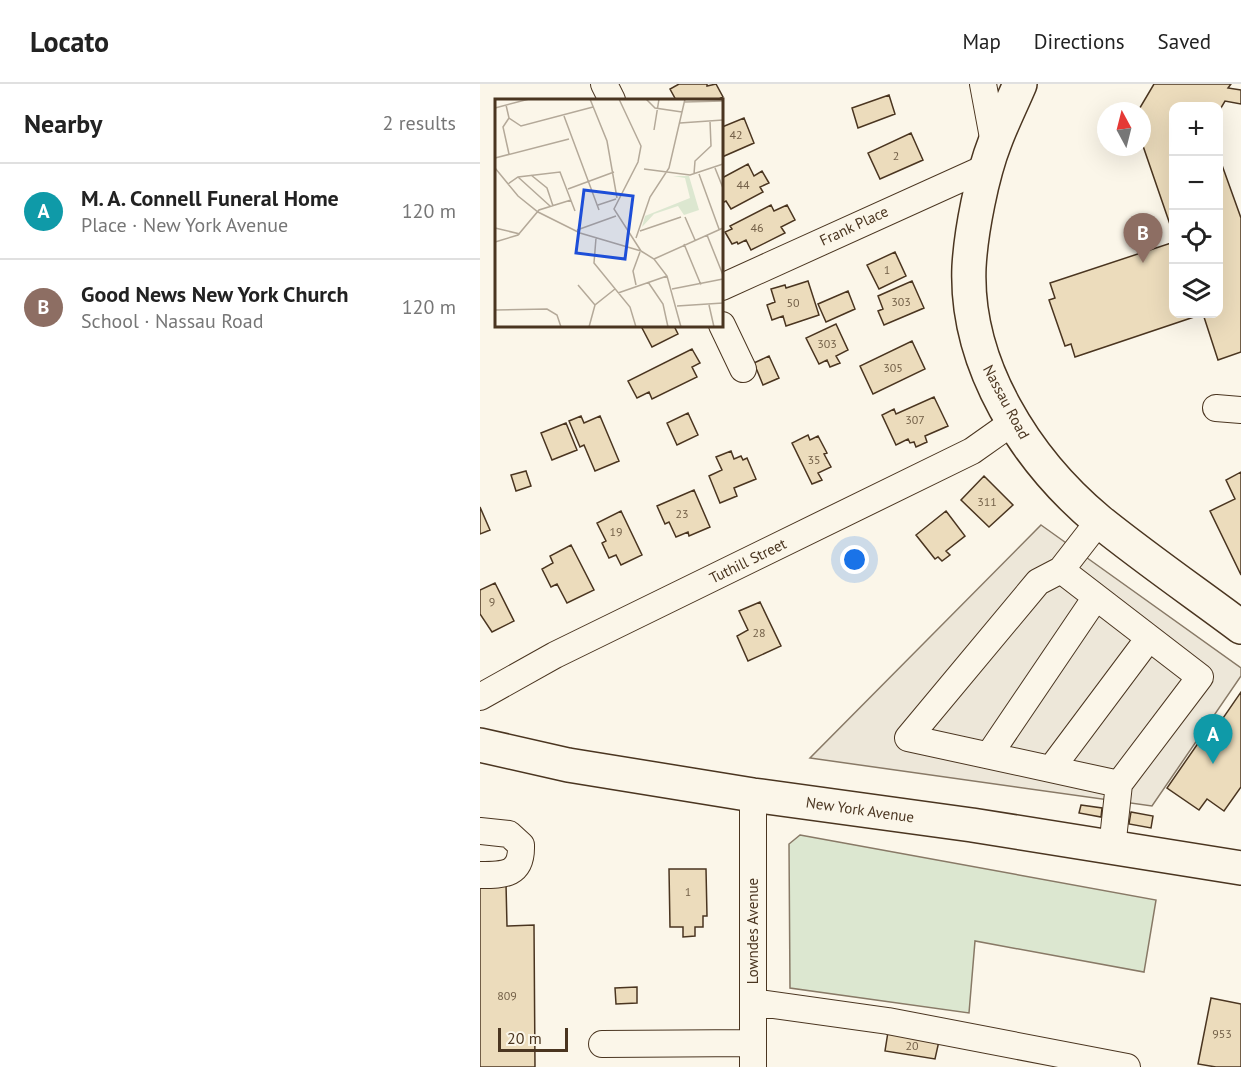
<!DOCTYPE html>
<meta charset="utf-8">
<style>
:root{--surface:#fff;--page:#f2f2f2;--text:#222;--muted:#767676;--line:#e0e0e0;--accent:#c62828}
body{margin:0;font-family:"PT Sans",sans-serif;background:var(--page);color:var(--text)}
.controls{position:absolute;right:18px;top:18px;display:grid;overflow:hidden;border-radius:12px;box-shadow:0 6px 24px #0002}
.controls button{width:54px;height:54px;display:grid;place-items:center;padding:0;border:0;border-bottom:2px solid var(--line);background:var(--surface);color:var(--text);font:30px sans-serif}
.compass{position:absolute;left:617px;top:18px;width:54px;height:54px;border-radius:50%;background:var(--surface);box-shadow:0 6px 24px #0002;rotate:353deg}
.scale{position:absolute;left:18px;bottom:15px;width:70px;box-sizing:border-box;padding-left:6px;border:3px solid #4a3520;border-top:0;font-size:16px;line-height:21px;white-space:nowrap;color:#4a3520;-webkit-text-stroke:4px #fbf6e9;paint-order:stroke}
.you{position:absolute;left:375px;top:476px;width:21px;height:21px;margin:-15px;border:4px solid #fff;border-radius:50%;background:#1a73e8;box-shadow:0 0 0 9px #1a73e833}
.badge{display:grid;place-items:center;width:39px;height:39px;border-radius:50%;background:var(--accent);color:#fff;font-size:20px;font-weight:700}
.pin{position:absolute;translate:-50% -50px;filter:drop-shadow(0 2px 3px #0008)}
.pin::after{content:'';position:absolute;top:32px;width:21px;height:18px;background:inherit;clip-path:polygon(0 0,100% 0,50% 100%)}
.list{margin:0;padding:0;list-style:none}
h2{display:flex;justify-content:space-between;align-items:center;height:78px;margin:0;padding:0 24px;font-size:26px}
h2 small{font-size:20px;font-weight:400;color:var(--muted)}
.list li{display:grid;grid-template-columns:39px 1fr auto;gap:18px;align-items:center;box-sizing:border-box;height:96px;padding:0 24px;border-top:2px solid var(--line)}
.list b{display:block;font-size:22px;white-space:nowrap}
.list p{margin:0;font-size:20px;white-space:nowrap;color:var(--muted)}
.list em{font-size:20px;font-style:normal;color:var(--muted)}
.icon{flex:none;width:33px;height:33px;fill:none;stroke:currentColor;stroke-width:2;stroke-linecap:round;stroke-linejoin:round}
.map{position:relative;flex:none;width:761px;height:983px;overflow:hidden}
header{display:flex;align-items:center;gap:36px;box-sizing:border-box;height:84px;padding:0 30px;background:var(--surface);border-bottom:2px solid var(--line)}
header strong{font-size:28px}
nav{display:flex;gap:33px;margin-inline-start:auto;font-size:21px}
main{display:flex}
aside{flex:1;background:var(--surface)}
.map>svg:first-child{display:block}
.green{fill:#dce7d0;stroke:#887966;stroke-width:1.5}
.parking{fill:#ede7d9;stroke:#887966;stroke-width:1.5}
.building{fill:#ecdcbc;stroke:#4a3520;stroke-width:1.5}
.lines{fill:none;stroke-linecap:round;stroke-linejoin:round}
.minor-casing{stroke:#4a3520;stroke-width:28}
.major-casing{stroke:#4a3520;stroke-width:36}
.minor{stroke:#fbf6e9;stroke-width:26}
.major{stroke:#fbf6e9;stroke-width:33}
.labels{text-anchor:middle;stroke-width:4.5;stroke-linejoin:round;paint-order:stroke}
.number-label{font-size:12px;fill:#725f47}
.street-label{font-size:15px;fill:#4a3520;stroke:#fbf6e9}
.inset-road{fill:none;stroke:#b4a999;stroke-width:1.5}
.view{fill:#1d4ed8;fill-opacity:0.15;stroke:#1d4ed8;stroke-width:3}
.inset-edge{fill:none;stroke:#4a3520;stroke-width:3}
</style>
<header>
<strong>Locato</strong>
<nav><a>Map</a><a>Directions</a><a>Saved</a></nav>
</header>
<main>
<aside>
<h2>Nearby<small>2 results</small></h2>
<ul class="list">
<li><span class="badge" style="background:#0f9aa8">A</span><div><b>M. A. Connell Funeral Home</b><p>Place · New York Avenue</p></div><em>120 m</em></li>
<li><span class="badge" style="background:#8d6e63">B</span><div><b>Good News New York Church</b><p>School · Nassau Road</p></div><em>120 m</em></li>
</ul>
</aside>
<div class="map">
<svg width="761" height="983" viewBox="0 0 761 983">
<rect width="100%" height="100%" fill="#fbf6e9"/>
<path class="green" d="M320 751 676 816 664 888 495 857 489 929 310 904 309 760Z"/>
<path class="parking" d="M561 441 761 584V592L672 722 330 674Z"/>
<path class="building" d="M199 0H227V2L236 0 243 13 237 16H196L190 5Z
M674 0H751L748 4 761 6V20L745 17 738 29V22H694V152L662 59V27H658Z
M409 11 415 30 378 44 372 24Z
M264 34 274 59 242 73V43Z
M431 49 443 76 400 95 388 69Z
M738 70 761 134V268L738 276 723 230 595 273 591 260 585 262 569 216 575 214 570 199 694 158V230H738Z
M268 80 274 92 282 87 289 99 280 103 283 108 251 125 246 117 242 119V94Z
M291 121 294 127 307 121 315 136 301 143 305 149 271 166 266 156 258 160 257 158 252 160 245 148 252 145 250 142Z
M415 168 426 192 399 205 387 181Z
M328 197 339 231 306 242 303 232 292 236 287 221 295 218 291 205 305 201 306 204Z
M432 197 444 224 404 241 398 227 403 225 398 212Z
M368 207 375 225 346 238 338 220Z
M356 240 368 266 356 272 360 279 350 283 347 276 339 280 326 254Z
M161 242H194L198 250 172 263Z
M432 257 445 285 393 310 380 282Z
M212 265 220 279 212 283 217 293 172 315 169 308 157 314 148 297Z
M289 272 299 294 283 301 274 279Z
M454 313 468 342 445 352 447 358 436 363 434 358 430 359 428 355 416 361 402 331 414 325 416 330Z
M208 329 218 351 197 361 187 339Z
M101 332 104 339 120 332 139 377 115 387 104 361 100 363 89 337Z
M86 339 97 366 72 376 61 349Z
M328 351 330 356 338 352 347 369 344 370 351 383 338 389 342 396 332 400 312 359Z
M251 367 254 375 261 372 263 376 267 374 276 395 254 404 257 412 240 419 229 392 242 386 236 373Z
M46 387 51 402 36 407 31 391Z
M761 388V491L730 427 755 415 746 396Z
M504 392 533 421 509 443 481 416Z
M214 406 230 443 209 452 208 448 196 453 189 438 185 440 177 422Z
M0 423 10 446 0 450Z
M141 427 162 471 141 481 136 471 129 474 122 459 126 457 117 439Z
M466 427 485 452 466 467 470 471 462 477 458 473 455 475 436 451Z
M91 461 114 506 87 519 77 500 71 503 62 485 73 479 70 472Z
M15 499 34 537 12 548 0 530V506Z
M280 518 301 562 268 577 257 552 268 546 259 527Z
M761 608V703L744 727 727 715 719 726 687 704 721 655 728 656Z
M601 721 622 724 621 733 599 729Z
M651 728 673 732 671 744 649 740Z
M189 785H226L227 832H223V843H215V852L203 853V843H190Z
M0 800H26L27 842 54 841 55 983H0Z
M157 903V919L136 920 135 904Z
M731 914 761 920V983H736L718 980Z
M408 948 459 957 455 975 405 967Z"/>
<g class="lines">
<defs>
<path id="minor" d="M124 0 132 16
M503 0 514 59
M242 203 507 83
M242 241 263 285
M736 324 761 326
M581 486 720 593 639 700 428 654 558 498 581 486 619 437
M0 613 75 571 492 367 533 338
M509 671 616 513
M571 685 669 554
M0 747 29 750 41 761C42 791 25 791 0 791
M632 764 639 700
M273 918 408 937 647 983
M122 960 273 959
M273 983V711"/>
<path id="major" d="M540 0C532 19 522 39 515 58 502 91 491 147 489 183 485 281 546 376 619 437 665 474 714 508 761 543
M0 661 88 681 273 711 492 741 761 784"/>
</defs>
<use href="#minor" class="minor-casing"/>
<use href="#major" class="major-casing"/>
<use href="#minor" class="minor"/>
<use href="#major" class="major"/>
</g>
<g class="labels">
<g class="number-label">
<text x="256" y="55">42</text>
<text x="416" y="76">2</text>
<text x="263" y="105">44</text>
<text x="277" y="148">46</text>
<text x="407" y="190">1</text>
<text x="421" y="222">303</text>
<text x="313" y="223">50</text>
<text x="347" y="264">303</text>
<text x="413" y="288">305</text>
<text x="435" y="340">307</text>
<text x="334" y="380">35</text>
<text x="507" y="422">311</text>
<text x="202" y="434">23</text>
<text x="136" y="452">19</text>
<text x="12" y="522">9</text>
<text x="279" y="553">28</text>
<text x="208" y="812">1</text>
<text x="27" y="916">809</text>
<text x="742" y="954">953</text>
<text x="432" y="966">20</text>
</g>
<g class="street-label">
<text transform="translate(374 142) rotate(-25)" y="5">Frank Place</text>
<text transform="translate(526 318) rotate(62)" y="5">Nassau Road</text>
<text transform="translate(268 477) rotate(-26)" y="5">Tuthill Street</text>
<text transform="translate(380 726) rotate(8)" y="5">New York Avenue</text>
<text transform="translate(273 847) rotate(-90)" y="5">Lowndes Avenue</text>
</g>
</g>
<g transform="translate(15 15)">
<rect width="228" height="228" fill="#fbf6e9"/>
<path d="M178 77H194L204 111 189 116 183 107 159 115 147 128 150 117 195 99 190 79Z" fill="#dce7d0"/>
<path class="inset-road" d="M95 0 112 42 122 99M124 0 146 47 143 63 119 110 146 152M151 0 160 9 187 13M189 3 228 2M11 6 14 19 26 27 98 8M0 9 34 0M69 17 104 111M14 19 8 28 14 55M185 24 228 21M159 31 164 0M0 59 74 40M0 69 23 97 43 113 85 134 146 152 159 160 172 177 186 228M220 69 228 89M149 70 195 76 228 65M199 75 200 62 216 47 215 22M204 75 224 130M36 76 52 89 58 107M23 78 55 107M13 85 23 78 65 73 80 112M73 90 119 73M103 106 121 100M190 118 200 141M0 129 25 135M82 131 121 117M145 132 186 118M212 136 228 176M101 139 99 164 135 208 141 228M141 139 155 98 174 69 190 0M0 143 23 136 44 111 76 101M189 145 206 186M159 160 228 129M153 183 168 205 173 228M83 186 100 206M141 186 138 172 145 153M177 190 228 180M123 194 172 177M214 206 219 228M182 207 228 204M0 211 52 210 62 216 66 228M94 228 100 206 120 190"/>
<path class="view" d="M89 91 138 97 130 160 81 154Z"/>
<rect width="228" height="228" class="inset-edge"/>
</g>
</svg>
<div class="controls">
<button>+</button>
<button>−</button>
<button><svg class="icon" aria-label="locate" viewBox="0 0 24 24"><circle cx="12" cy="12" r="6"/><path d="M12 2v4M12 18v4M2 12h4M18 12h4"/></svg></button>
<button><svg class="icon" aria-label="layers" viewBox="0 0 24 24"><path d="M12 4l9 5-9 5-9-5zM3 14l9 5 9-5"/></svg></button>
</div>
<svg class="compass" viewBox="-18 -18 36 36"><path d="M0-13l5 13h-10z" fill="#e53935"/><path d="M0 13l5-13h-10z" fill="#767676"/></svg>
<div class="scale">20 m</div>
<div class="you"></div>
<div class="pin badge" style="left:733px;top:680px;background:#0f9aa8">A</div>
<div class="pin badge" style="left:663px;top:179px;background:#8d6e63">B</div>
</div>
</main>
